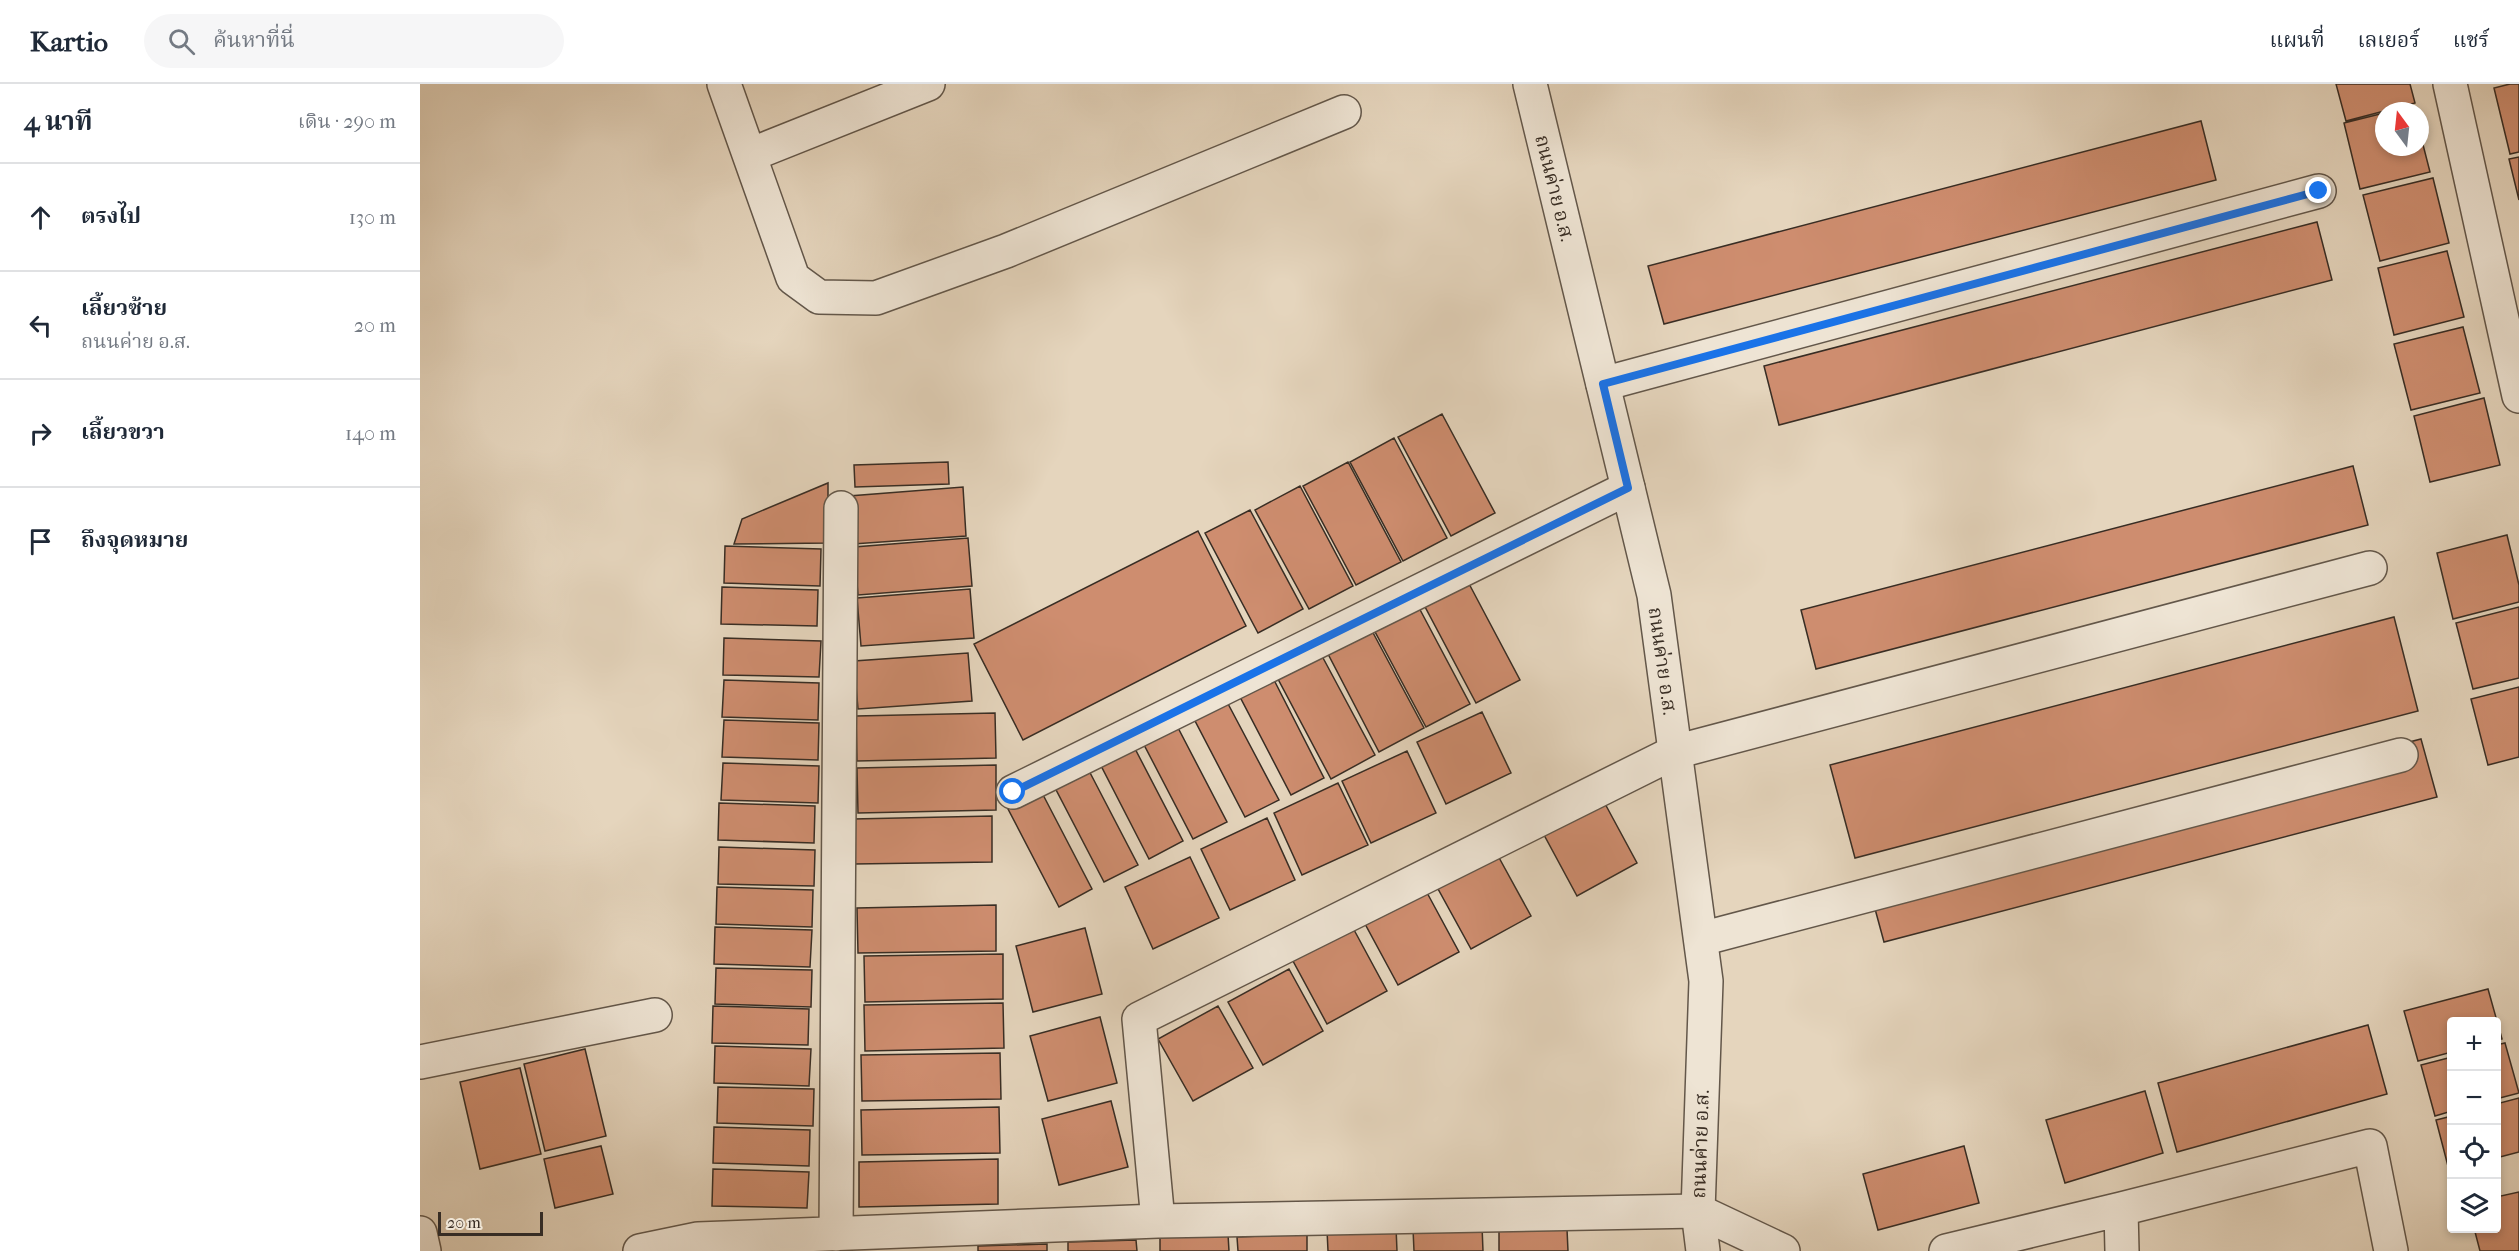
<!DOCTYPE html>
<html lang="th">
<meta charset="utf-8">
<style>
:root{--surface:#fff;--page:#f6f6f7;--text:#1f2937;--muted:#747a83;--line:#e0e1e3}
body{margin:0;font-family:"IM FELL French Canon","Noto Serif Thai",serif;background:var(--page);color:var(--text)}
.controls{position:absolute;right:18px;bottom:18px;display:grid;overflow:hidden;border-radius:6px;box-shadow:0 3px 9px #0003}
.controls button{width:54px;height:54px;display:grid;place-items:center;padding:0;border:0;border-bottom:2px solid var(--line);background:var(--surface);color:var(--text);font:30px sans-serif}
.compass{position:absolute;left:1955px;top:18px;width:54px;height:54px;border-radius:50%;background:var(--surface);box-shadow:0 3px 9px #0003;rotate:345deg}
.scale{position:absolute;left:18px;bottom:15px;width:105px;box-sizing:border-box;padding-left:6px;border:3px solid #382d24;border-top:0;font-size:16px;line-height:21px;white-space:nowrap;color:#382d24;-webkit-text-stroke:4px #eee4d4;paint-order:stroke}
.stop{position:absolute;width:18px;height:18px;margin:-14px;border:4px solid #1a73e8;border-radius:50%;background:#fff}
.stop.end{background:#1a73e8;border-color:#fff;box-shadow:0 2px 6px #0008}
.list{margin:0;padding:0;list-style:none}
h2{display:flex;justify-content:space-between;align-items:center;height:78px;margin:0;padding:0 24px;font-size:26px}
h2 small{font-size:20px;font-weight:400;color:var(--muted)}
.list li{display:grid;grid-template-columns:39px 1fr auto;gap:18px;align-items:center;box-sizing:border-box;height:108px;padding:0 24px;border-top:2px solid var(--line)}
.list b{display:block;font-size:22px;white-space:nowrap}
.list p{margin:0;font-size:20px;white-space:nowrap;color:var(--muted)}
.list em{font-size:20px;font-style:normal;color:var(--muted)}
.icon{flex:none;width:33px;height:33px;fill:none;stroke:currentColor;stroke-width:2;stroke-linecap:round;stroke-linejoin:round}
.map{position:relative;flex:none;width:2099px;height:1167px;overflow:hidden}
header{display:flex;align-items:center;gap:36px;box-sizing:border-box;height:84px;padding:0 30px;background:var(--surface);border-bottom:2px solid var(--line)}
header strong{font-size:28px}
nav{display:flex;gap:33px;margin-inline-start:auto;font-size:21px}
.search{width:420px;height:54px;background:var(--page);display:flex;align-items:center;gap:15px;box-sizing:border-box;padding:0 21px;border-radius:33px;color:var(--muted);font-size:22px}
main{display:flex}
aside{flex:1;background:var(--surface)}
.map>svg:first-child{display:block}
.building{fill:#ce8d6f;stroke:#382d24;stroke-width:1.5}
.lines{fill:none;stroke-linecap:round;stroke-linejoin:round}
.minor-casing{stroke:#63574a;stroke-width:36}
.tertiary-casing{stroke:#63574a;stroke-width:36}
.minor{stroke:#eee4d4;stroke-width:33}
.tertiary{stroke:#eee4d4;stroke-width:33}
.route{stroke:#1a73e8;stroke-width:8}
.labels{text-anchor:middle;stroke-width:6;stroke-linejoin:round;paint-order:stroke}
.street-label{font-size:20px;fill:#382d24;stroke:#eee4d4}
</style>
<header>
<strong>Kartio</strong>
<div class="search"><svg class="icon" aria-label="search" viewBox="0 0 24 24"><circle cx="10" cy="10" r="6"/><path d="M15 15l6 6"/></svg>ค้นหาที่นี่</div>
<nav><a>แผนที่</a><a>เลเยอร์</a><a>แชร์</a></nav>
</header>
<main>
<aside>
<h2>4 นาที<small>เดิน · 290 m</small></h2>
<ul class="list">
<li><svg class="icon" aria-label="ahead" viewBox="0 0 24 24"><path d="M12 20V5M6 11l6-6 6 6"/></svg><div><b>ตรงไป</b></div><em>130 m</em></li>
<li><svg class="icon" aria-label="left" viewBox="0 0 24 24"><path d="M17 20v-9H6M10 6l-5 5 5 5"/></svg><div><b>เลี้ยวซ้าย</b><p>ถนนค่าย อ.ส.</p></div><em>20 m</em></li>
<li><svg class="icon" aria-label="right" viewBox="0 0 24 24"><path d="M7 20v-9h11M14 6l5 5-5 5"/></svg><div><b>เลี้ยวขวา</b></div><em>140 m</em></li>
<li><svg class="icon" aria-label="arrive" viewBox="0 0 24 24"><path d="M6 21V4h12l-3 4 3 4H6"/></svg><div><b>ถึงจุดหมาย</b></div></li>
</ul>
</aside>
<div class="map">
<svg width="2099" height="1167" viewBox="0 0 2099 1167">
<rect width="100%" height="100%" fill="#e5d5bd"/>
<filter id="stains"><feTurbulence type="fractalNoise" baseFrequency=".00333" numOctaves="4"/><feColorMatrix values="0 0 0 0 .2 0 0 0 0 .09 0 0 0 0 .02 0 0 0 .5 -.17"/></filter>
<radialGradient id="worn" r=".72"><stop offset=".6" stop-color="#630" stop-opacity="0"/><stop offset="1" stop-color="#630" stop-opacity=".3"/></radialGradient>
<path class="building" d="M1916 0H1990L1995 19 1926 37Z
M2090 0H2099V68L2090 70 2074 4Z
M1964 29V63H2000V49L2010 88 1940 105 1924 39Z
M1781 37 1796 96 1244 240 1228 182Z
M2099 73V116L2089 75Z
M2013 94 2029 159 1960 177 1943 111Z
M1897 138 1912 196 1359 341 1344 282Z
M2027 167 2044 233 1974 251 1958 184Z
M2043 243 2060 309 1991 326 1974 260Z
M2064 314 2080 381 2010 398 1994 332Z
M1022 330 1075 429 1031 452 978 353Z
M974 354 1027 454 983 477 930 378Z
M528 378 529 400 435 403 434 381Z
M928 378 981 478 936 501 883 402Z
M1933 382 1948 441 1396 585 1381 526Z
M408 399V459L314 460 322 435Z
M880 402 933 502 889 525 835 426Z
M543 403 546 452 433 460 429 412Z
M830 426 883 525 838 549 785 449Z
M778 447 826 542 603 656 554 560Z
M2087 451 2099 501V518L2033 535 2017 469Z
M548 454 552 502 438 511 434 463Z
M305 462 401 465 400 502 304 499Z
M1047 496 1100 596 1056 619 1003 519Z
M302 503 398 506 397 542 301 540Z
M550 505 554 554 441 562 437 514Z
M997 520 1050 620 1006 643 953 544Z
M2099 523V594L2053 605 2036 539Z
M1974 533 1998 627 1435 774 1410 681Z
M951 545 1004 644 959 668 907 568Z
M304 554 401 557 399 593 303 591Z
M548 569 552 617 438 625 434 577Z
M902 572 955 671 911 695 858 595Z
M853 594 904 694 871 711 819 611Z
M304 596 399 599 398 636 302 633Z
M2099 603V673L2068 681 2051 615Z
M806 616 859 716 825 733 773 633Z
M1062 628 1091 689 1026 720 997 658Z
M575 629 576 674 437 677 436 632Z
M304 636 399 639 398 676 302 673Z
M755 638 807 738 773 755 721 655Z
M2001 655 2017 713 1464 858 1448 799Z
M711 657 763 757 729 775 677 674Z
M987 667 1016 729 951 759 922 697Z
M303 679 399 682 398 719 301 716Z
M576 681V726L438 729 437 684Z
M666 681 718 781 684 798 632 698Z
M918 699 948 761 882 791 854 729Z
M620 705 672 805 639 823 587 723Z
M1183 716 1217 779 1157 812 1123 749Z
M299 719 395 722 394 759 298 756Z
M572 732V778L434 780 433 735Z
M847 734 875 796 810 826 781 765Z
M299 763 395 766 394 802 298 800Z
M1077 770 1111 832 1051 865 1017 803Z
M770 773 799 834 733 865 705 803Z
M297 803 393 806 392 843 296 840Z
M1005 805 1039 868 978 901 944 838Z
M576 821V867L438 869 437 824Z
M295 843 392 846 390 883 294 880Z
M665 844 682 910 613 928 596 862Z
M933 844 967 907 907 940 873 877Z
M583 870V915L445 918 444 872Z
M296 884 392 886 391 923 295 920Z
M869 885 903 947 843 981 808 918Z
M2068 905 2082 955 2076 956V938H2032V968L1998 977 1984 927Z
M583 919 584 964 445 967 444 921Z
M293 922 389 925 388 961 292 959Z
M798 922 833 984 773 1017 738 955Z
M680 933 697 999 628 1017 610 952Z
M1948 941 1967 1010 1757 1068 1738 999Z
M2085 959 2099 1009 2076 1015V961Z
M295 962 391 965 389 1002 294 999Z
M165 965 186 1052 125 1067 104 980Z
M580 969 581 1015 442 1017 441 971Z
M2032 973V1027L2015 1032 2001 981Z
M100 984 121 1070 60 1085 40 998Z
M298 1003 394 1005 393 1042 297 1039Z
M1725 1007 1743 1069 1645 1099 1626 1036Z
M2099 1014V1068L2076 1074V1020Z
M691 1017 708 1083 639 1101 622 1035Z
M579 1023 580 1069 442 1071 441 1026Z
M2032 1032V1086H2029L2016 1036Z
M294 1043 390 1046 389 1082 293 1079Z
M181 1062 193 1110 135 1124 124 1075Z
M1544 1062 1559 1119 1458 1146 1443 1090Z
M578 1075V1120L439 1123V1078Z
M293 1085 389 1088 387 1124 292 1122Z
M2099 1108V1167H2060L2054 1144H2076V1113Z
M1062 1142 1063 1167H994L993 1145Z
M976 1143 977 1167H908L907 1146Z
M1147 1145 1148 1167H1079V1147Z
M808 1150 809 1167H740V1153Z
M887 1150V1167H818L817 1153Z
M716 1156 717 1167H648V1158Z
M627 1160V1167H558V1162Z"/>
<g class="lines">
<defs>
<path id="minor" d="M304 0 373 194 399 213 456 214 586 167 924 28
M2030 0 2099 312
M330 71 508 0
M1183 300 1899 107
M593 708 1208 404
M1281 855 1981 671
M0 978 235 931
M1701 1125 1702 1167
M738 1137 719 935 1255 668 1950 484
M0 1149 4 1167
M416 1150 421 424
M220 1167 278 1155 738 1137 1278 1127 1363 1167
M1526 1167 1701 1125 1950 1062 1971 1167"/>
<path id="tertiary" d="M1110 0 1234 511 1286 897 1278 1127 1283 1167"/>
</defs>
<use href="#minor" class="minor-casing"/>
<use href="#tertiary" class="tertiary-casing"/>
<use href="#minor" class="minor"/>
<use href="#tertiary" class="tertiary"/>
</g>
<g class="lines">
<path class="route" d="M593 708 1208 404 1183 300 1899 107"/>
</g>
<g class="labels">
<g class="street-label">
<text transform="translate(1135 104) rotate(76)" y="7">ถนนค่าย อ.ส.</text>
<text transform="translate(1243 577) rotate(82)" y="7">ถนนค่าย อ.ส.</text>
<text transform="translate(1280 1060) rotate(-88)" y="7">ถนนค่าย อ.ส.</text>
</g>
</g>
<rect width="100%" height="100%" filter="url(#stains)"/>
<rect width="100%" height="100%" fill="url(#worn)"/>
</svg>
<div class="controls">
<button>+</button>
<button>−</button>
<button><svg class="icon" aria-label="locate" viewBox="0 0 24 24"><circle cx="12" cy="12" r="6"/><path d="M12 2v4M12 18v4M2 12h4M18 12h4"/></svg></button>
<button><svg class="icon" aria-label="layers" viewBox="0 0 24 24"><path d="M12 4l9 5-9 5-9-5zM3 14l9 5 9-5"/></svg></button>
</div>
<svg class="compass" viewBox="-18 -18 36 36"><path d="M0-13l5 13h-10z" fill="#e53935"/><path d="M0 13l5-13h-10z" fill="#747a83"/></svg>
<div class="scale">20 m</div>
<div class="stop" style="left:593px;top:708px"></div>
<div class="stop end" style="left:1899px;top:107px"></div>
</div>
</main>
